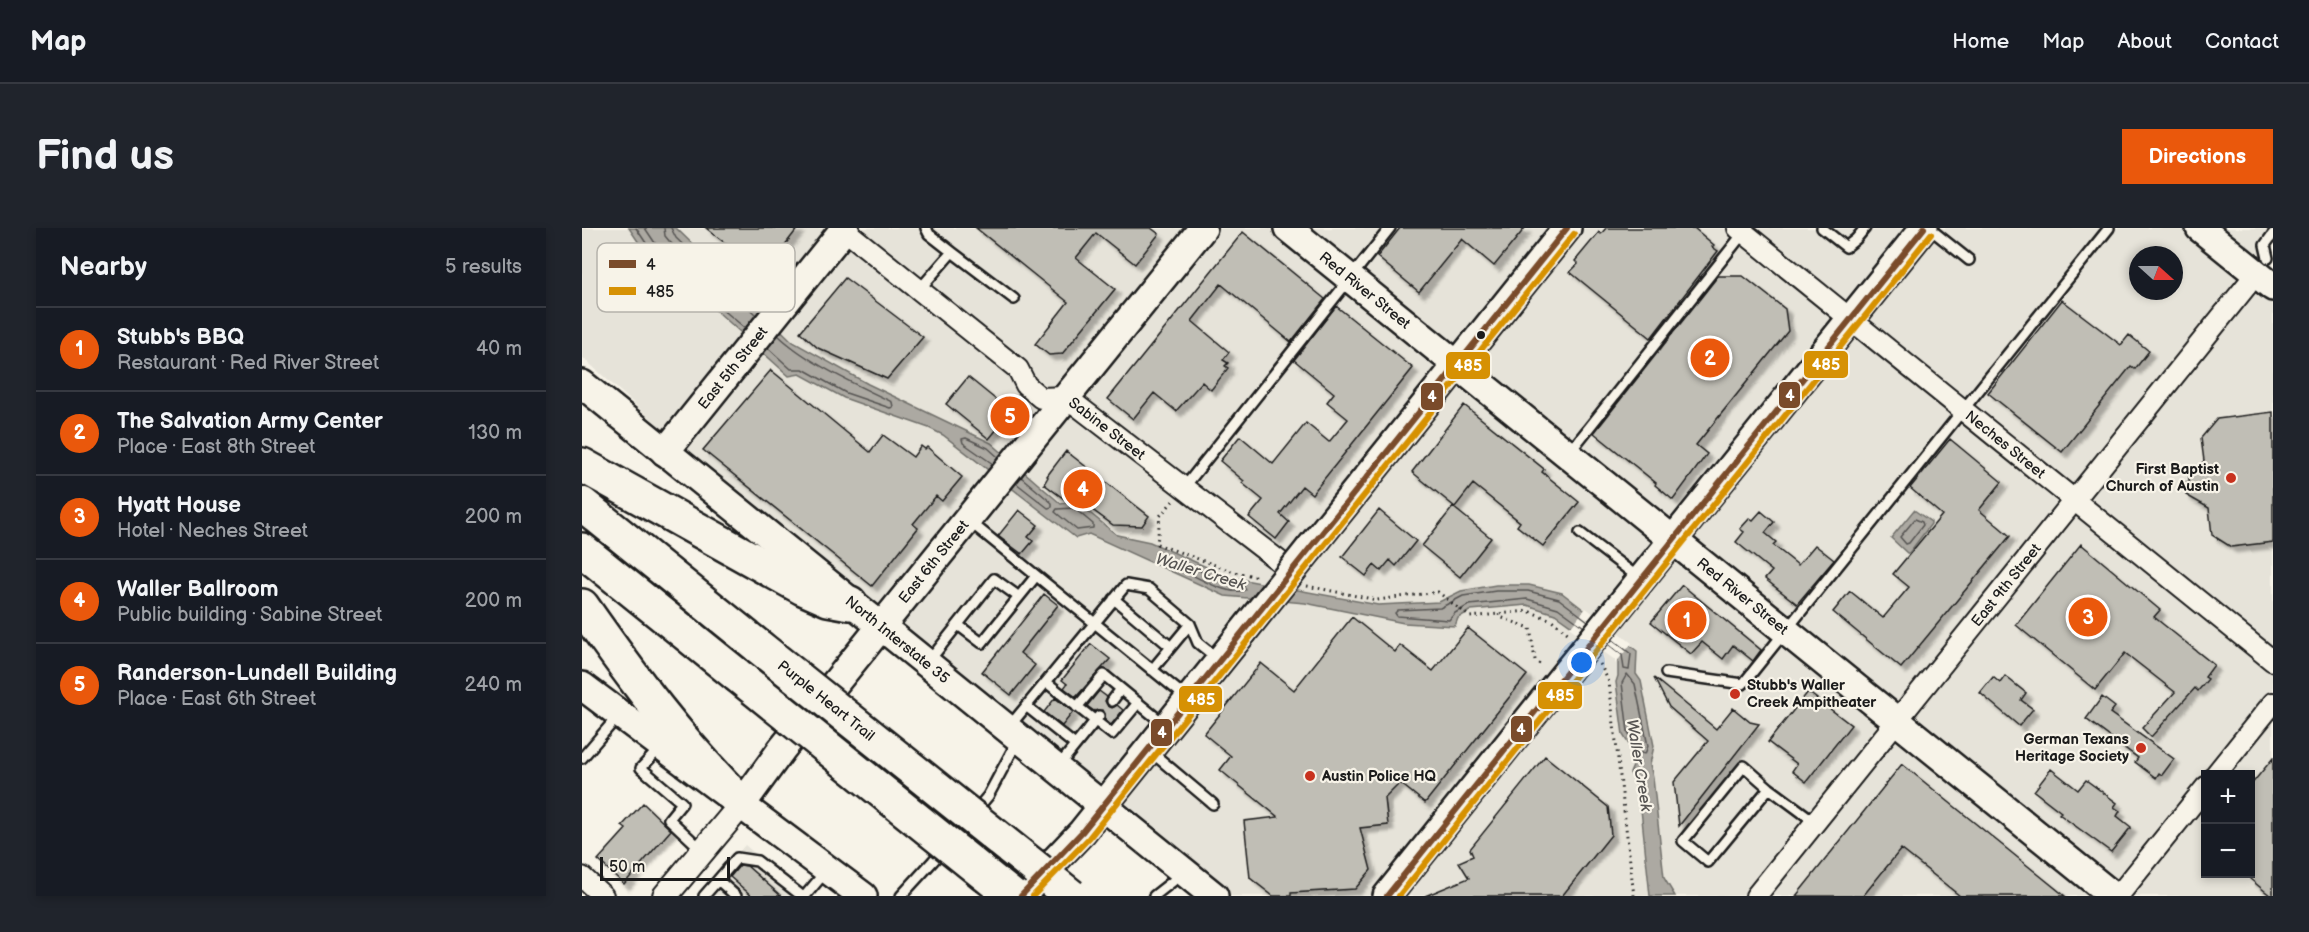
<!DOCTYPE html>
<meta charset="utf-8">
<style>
:root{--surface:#171b24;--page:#20242c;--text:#f1f3f6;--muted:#9ea1a6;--line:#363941;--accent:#ea580c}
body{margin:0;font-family:"Balsamiq Sans",sans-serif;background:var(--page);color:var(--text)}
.controls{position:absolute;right:18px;bottom:18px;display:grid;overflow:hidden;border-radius:0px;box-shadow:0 3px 9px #0003}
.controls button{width:54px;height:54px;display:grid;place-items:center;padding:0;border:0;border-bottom:2px solid var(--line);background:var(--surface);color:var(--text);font:30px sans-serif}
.compass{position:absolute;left:1547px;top:18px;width:54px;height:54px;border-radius:50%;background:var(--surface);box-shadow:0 3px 9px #0003;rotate:111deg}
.scale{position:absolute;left:18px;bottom:15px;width:130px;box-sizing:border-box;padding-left:6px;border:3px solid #1c1c1c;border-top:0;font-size:16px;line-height:21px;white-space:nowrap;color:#1c1c1c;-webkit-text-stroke:4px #f7f3e8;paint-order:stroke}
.you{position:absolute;left:1000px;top:435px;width:21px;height:21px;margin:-15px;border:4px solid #fff;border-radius:50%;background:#1a73e8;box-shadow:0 0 0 9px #1a73e833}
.badge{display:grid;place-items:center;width:39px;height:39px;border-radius:50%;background:var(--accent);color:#fff;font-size:20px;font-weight:700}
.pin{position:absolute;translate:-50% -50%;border:3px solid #fff;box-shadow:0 2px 6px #0006}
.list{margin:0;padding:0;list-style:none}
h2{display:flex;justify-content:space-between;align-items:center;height:78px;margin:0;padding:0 24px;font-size:26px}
h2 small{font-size:20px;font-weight:400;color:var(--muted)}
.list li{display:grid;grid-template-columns:39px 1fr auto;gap:18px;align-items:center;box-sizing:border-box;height:84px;padding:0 24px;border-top:2px solid var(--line)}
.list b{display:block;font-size:22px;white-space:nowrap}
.list p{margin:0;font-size:20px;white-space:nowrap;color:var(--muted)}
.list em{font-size:20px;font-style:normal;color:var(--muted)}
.map{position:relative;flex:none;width:1691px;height:668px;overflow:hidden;border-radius:0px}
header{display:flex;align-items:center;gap:36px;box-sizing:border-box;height:84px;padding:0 30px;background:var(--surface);border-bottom:2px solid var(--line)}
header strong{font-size:28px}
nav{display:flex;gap:33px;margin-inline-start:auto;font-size:21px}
.intro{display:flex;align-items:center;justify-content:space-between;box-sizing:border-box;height:144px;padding:0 36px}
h1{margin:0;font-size:42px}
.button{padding:15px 27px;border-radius:0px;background:var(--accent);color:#fff;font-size:21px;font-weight:700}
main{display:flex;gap:36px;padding:0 36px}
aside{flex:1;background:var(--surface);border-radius:0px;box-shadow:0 3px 9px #0003}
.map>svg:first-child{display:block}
.built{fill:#e6e3d9;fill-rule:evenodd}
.water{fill:#aca9a2;stroke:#72716c;stroke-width:1.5}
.pier{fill:#f7f3e8}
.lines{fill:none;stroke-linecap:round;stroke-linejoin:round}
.shore{stroke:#565452;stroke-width:1.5}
.building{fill:#c0beb5;stroke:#1c1c1c;stroke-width:1.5;filter:url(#shadow)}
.service-casing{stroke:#1c1c1c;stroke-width:14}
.minor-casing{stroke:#1c1c1c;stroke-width:24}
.tertiary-casing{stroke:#1c1c1c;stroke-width:28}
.secondary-casing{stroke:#1c1c1c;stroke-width:32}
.motorway-casing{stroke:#1c1c1c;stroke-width:38}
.path{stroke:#1c1c1c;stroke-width:3;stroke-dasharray:1.5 4.5;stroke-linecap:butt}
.service{stroke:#f7f3e8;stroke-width:9}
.minor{stroke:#f7f3e8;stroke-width:20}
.tertiary{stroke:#f7f3e8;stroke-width:24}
.secondary{stroke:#f7f3e8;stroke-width:27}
.motorway{stroke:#f7f3e8;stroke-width:33}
.secondary-bridge-casing{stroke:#1c1c1c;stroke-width:32;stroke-linecap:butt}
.motorway-bridge-casing{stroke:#1c1c1c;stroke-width:38;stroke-linecap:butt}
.secondary-bridge{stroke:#f7f3e8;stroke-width:27}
.motorway-bridge{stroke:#f7f3e8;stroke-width:33}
.bus-1-casing{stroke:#f7f3e8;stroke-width:10}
.bus-2-casing{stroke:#f7f3e8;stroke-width:10}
.bus-1{stroke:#7a4b2a;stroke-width:6}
.bus-2{stroke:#d69104;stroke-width:6}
.bus-dot{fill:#1c1c1c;stroke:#f7f3e8;stroke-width:2}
.poi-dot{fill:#c8321e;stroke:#f7f3e8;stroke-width:2}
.labels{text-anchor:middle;stroke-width:4.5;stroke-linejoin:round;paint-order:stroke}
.street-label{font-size:15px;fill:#1c1c1c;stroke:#f7f3e8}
.poi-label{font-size:15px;font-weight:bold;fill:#1c1c1c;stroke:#f7f3e8;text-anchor:end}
.water-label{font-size:16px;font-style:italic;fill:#565452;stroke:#f7f3e8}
.key{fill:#f7f3e8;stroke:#b5b2ab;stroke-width:1.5}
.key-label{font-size:16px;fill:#1c1c1c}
.line-badge{stroke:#f7f3e8;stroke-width:2}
.badge-label{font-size:16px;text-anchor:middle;font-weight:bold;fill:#fff}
</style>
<header>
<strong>Map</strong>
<nav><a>Home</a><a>Map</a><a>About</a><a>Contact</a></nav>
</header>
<div class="intro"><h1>Find us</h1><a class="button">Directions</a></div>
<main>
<aside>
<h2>Nearby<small>5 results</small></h2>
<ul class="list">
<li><span class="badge">1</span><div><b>Stubb's BBQ</b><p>Restaurant · Red River Street</p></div><em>40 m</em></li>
<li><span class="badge">2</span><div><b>The Salvation Army Center</b><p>Place · East 8th Street</p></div><em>130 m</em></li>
<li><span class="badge">3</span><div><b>Hyatt House</b><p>Hotel · Neches Street</p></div><em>200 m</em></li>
<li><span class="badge">4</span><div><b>Waller Ballroom</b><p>Public building · Sabine Street</p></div><em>200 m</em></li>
<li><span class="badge">5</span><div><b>Randerson-Lundell Building</b><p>Place · East 6th Street</p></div><em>240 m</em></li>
</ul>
</aside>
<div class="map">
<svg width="1691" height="668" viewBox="0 0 1691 668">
<defs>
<filter id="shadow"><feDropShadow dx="5.5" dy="5.5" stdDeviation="1.5" flood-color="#0004"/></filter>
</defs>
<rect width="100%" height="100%" fill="#f7f3e8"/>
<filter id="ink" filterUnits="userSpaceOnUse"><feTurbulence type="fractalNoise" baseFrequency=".0167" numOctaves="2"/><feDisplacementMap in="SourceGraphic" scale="12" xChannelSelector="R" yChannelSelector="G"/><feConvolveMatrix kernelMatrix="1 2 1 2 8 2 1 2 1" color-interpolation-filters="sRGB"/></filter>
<g filter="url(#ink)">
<path class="built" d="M0 0H1691V668H648L291 382 287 386 0 129ZM1556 27H1592V63H1556ZM1624 546H1668V646H1624Z
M163 617 222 668H119Z"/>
<path class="water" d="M47 0H94L211 114 286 156 409 215 479 276 493 273 535 307 568 314 647 349 796 377 857 374 879 363 914 357H947L980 365 1055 423 1054 446 1059 453 1072 518 1068 536 1071 550 1082 650 1093 668H1068L1057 562 1048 545 1055 529 1041 507 1034 454 1036 448V431L973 386 945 377 889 382 876 390 873 398 822 395 723 375 643 368 507 306 494 310 361 207 347 200 262 170 218 146 207 148 137 85 63 24Z
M1332 282 1349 294V296L1327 325H1325L1309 310Z"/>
<path class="pier" d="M1004 380 1050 415 1033 436V432L988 400Z"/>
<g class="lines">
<path class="shore" d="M54 0 68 21 163 100
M63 0 73 15 122 55H125L126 51 88 14 83 8 82 0
M89 0 94 10 174 87
M186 120 209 141H221L264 165 308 180 311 179 310 174C274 157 224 134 196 107
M411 236 381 215 380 211 384 210 406 220 416 229
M434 255 466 280 470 279V275L439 249
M492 280 511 296V300L495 302 473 284 475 281Z
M1333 291 1340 294 1341 297 1327 315 1324 316 1318 309Z
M597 333 644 355 662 358 663 362C646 369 611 347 595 339L594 335Z
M1002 399 976 380 945 371 887 377 873 385 867 392 815 388 813 385 816 382 858 380 881 368 914 363H946L977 371 1006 393
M1026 416 1040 427 1042 441 1047 442 1049 426 1030 411
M1045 446 1053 456 1066 518 1063 526 1059 525 1046 504 1040 455Z"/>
</g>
<path class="building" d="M124 0H216L181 45Z
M394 0H569L577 6 553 36 514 5 494 30 533 61 480 126 467 127 453 116 486 74Z
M818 0H943L912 38 880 11 837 64 795 29Z
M1024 0H1112L1132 17 1130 19 1136 23 1069 110 988 44 996 36 993 33 1017 4 1019 6Z
M661 4 743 71 709 114 639 56 610 93 647 124 641 132 646 135 643 138 646 140 629 162 620 154 594 183 572 165 551 191 526 171Z
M1136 48H1161L1203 81 1206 103 1114 217 1125 226 1091 272 1073 257 1074 255 1012 205Z
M263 50 341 109 305 151 236 120 218 104Z
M1480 72 1539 117 1547 107 1567 123 1553 141 1549 138 1480 224 1406 165Z
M754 78 831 140 730 266 720 258 698 286 707 294 694 311 667 289 681 272 660 255 662 253 638 233 658 208 691 236 724 195 747 214 766 191 745 174 752 165 712 132Z
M189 142 288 224 301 207 331 229 339 218 343 221 345 219 380 249 360 273 354 268 331 296 336 300 290 358 121 222Z
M386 149 429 184 407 211 364 176Z
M882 177 962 241 960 244 997 274 961 318 935 298 938 294 891 256 873 279 830 244Z
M1691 184V314L1649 319 1630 307 1627 280 1604 267 1602 254H1607V247L1622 233 1619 210 1635 191Z
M1368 211 1420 254 1397 282 1428 308 1319 440 1251 384 1268 363 1301 390 1327 359 1311 346 1360 287 1328 260Z
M484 223 567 288 560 298 531 297 490 267 485 273 462 256 466 249 465 248Z
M871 279 909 310 878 349 840 318Z
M437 282 456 297 446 309 451 313 440 326 416 308Z
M797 282 834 313 814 338 808 332 799 343 792 337 784 348 760 329Z
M1179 283 1192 294 1183 305 1194 314 1191 317 1216 337 1233 317 1252 332 1215 376 1183 351 1190 343 1154 314 1162 304 1158 301 1168 290 1171 292Z
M1499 316 1578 382 1572 389 1632 437 1623 449 1626 451 1616 463 1613 460 1569 509 1560 500 1593 464 1543 425 1513 462 1434 397Z
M1100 357 1179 422 1171 433 1151 417 1141 431 1120 414 1109 426 1069 394Z
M462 366 476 377 438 425 453 437 429 467 400 444Z
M770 389 813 424 818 417 851 443 886 400 945 447 843 575 818 555 803 570 806 597 778 600 789 642 773 661 709 665V668H691L668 650 662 593 696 589 638 542 649 528 622 506 679 435 712 462Z
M509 416 528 431 494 469 482 460 485 456 480 452Z
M1423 448 1444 465 1439 472 1451 481 1437 498 1398 465 1411 449 1418 455Z
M1072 450 1134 501 1151 480 1168 494 1177 496 1097 598 1092 554 1126 513 1087 479Z
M517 463 525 469 523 473 526 478 530 480 535 477 541 482 529 497 523 492V486L521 482 512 483 505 478Z
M1226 464 1269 497 1224 554 1210 543 1215 536 1186 514Z
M1520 469 1533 479 1528 485 1592 531 1580 547 1577 545 1574 550 1553 534 1556 530 1504 491Z
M473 470 491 484 480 498 462 484Z
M963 528 1026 579 1029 607 980 668H843L887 650 877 634 891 628 888 621Z
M1691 530V668H1689L1668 651V558Z
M1320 536 1483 668H1378L1319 621 1281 668H1214Z
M1469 541 1496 562 1504 552 1535 575 1532 579 1538 583 1535 588 1549 599 1529 624 1477 586 1479 584 1452 563Z
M61 575 89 602 42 656 16 632 44 601 40 598Z
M158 637 165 638 199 668H170L148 649Z"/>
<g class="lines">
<defs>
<path id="service" d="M1240 0 1264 19 1274 11 1283 0
M1347 0 1387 32
M370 24 432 71
M1686 30 1683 17 1691 6
M337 62 370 24 347 6 344 0
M987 225 1163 3
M601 261 808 0
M387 293 605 470
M998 305 1057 350
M437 369 454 348
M532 371 589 419 608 396
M347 433 412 351 437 369 400 415 376 397
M570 442 589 419
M1084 445 1161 456 1527 0
M464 454 530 506 556 475
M530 473 539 461
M444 478 493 517
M495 479 522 447 583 497
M427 499 544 357 567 361 608 396 616 415 636 431
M79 519 59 540 100 575 87 591 119 621
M568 523 631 576
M0 530 37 487
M475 540 517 488
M1187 560 1162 538 1101 613 1126 634 1187 560 1233 594
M136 652 155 630 175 633 220 668
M122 668 136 652 154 668
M223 668 244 643
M319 668 351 633 406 568 436 512
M572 668 600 646"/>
<g id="minor">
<path id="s1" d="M260 0 436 141 444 157 459 170 484 169 710 343"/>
<path id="s2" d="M1156 0 1691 433"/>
<path d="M1634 546 1691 475"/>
<path d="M0 649 21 668"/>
<path id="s3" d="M1174 668 1674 46"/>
<path d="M1536 668 1624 559"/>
</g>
<path id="tertiary" d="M83 668 160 576"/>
<g id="secondary">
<path id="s4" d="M706 0 1531 668"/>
<path d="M1618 0 1691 59"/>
<path id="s5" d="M0 156 632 668"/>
<path id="s6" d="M83 224 263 0"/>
<path d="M728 320 985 0"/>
<path d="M1032 385 1342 0"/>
<path d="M0 458 281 668"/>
<path id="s7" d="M160 576 200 521 621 0"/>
<path d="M439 668 500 604 660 405"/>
<path d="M805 668 986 442"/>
</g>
<path id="motorway" d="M0 237 221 360 246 371 268 375
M0 276 177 419
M0 322 155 447
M0 378C49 448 99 515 160 576"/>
</defs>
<use href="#service" class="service-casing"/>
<use href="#minor" class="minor-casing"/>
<use href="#tertiary" class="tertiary-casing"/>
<use href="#secondary" class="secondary-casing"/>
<use href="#motorway" class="motorway-casing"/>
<path class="path" d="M591 273 578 288 575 316 652 344 677 349
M725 358 795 372 856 364 888 389 946 383 970 392 988 407
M917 386 918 389 948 400 953 432 960 438
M1018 436 1027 454 1052 668"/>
<use href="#service" class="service"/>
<use href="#minor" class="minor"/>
<use href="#tertiary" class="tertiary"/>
<use href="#secondary" class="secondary"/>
<use href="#motorway" class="motorway"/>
<defs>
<path id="secondary-bridge" d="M660 405 728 320
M986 442 1032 385"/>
<g id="motorway-bridge">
<path id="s8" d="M177 419 489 668"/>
<path d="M155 447 430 668"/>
</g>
</defs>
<use href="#secondary-bridge" class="secondary-bridge-casing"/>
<use href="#motorway-bridge" class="motorway-bridge-casing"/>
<use href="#secondary-bridge" class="secondary-bridge"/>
<use href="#motorway-bridge" class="motorway-bridge"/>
<defs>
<path id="bus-1" d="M439 668 500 604 985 0
M805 668 1342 0"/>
<path id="bus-2" d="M451 668 507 610 992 6
M817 668 1349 6"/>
</defs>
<use href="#bus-1" class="bus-1-casing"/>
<use href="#bus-2" class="bus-2-casing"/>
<use href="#bus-1" class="bus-1"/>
<use href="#bus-2" class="bus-2"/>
</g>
</g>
<circle class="bus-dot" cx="899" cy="107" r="5"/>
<g class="poi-dot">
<circle cx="1649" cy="250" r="6"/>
<circle cx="1153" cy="466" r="6"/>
<circle cx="1559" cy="520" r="6"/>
<circle cx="728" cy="548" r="6"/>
</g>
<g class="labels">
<g class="street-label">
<text dy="5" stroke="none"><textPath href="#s4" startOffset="99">Red River Street</textPath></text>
<text dy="5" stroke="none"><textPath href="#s6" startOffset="108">East 5th Street</textPath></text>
<text dy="5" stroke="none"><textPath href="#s1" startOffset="340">Sabine Street</textPath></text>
<text dy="5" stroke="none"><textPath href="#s2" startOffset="344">Neches Street</textPath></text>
<text dy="5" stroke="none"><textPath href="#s7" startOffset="309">East 6th Street</textPath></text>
<text dy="5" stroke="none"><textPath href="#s3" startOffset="399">East 9th Street</textPath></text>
<text dy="5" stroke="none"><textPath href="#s4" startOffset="585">Red River Street</textPath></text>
<text dy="5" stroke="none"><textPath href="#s5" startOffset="406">North Interstate 35</textPath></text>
<text dy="5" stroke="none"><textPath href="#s8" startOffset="86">Purple Heart Trail</textPath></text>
</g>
<g class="poi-label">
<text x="1637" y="246">First Baptist<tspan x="1637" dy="17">Church of Austin</tspan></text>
<text x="1165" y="462" text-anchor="start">Stubb's Waller<tspan x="1165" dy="17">Creek Ampitheater</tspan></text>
<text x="1547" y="516">German Texans<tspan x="1547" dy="17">Heritage Society</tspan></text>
<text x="740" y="553" text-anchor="start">Austin Police HQ</text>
</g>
<g class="water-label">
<text transform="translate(619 343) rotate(17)" y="6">Waller Creek</text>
<text transform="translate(1058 537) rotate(81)" y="6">Waller Creek</text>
</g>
</g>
<rect x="15" y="15" width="198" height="69" rx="9" class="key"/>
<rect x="27" y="32" width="27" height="8" fill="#7a4b2a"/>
<rect x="27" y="59" width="27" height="8" fill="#d69104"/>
<g class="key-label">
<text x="64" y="42">4</text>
<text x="64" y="69">485</text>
</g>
<g class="line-badge">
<rect x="1221" y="122" width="46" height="29" rx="6" fill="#d69104"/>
<rect x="863" y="123" width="46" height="29" rx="6" fill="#d69104"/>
<rect x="1196" y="153" width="23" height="28" rx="6" fill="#7a4b2a"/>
<rect x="838" y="154" width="24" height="29" rx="6" fill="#7a4b2a"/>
<rect x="955" y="453" width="46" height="29" rx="6" fill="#d69104"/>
<rect x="596" y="457" width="45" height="28" rx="6" fill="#d69104"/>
<rect x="928" y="487" width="23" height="28" rx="6" fill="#7a4b2a"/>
<rect x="568" y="490" width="23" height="29" rx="6" fill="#7a4b2a"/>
</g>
<g class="badge-label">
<text x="1244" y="142">485</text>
<text x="886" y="143">485</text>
<text x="1208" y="173">4</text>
<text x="850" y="174">4</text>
<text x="978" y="473">485</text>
<text x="619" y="477">485</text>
<text x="939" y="507">4</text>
<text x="580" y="510">4</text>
</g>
</svg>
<div class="controls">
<button>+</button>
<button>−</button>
</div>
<svg class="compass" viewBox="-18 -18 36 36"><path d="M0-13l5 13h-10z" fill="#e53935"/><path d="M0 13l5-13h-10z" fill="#9ea1a6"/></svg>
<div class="scale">50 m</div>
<div class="you"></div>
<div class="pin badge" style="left:1105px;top:392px">1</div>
<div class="pin badge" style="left:1128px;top:130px">2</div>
<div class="pin badge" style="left:1506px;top:389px">3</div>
<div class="pin badge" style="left:501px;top:261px">4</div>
<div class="pin badge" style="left:428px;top:188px">5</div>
</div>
</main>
